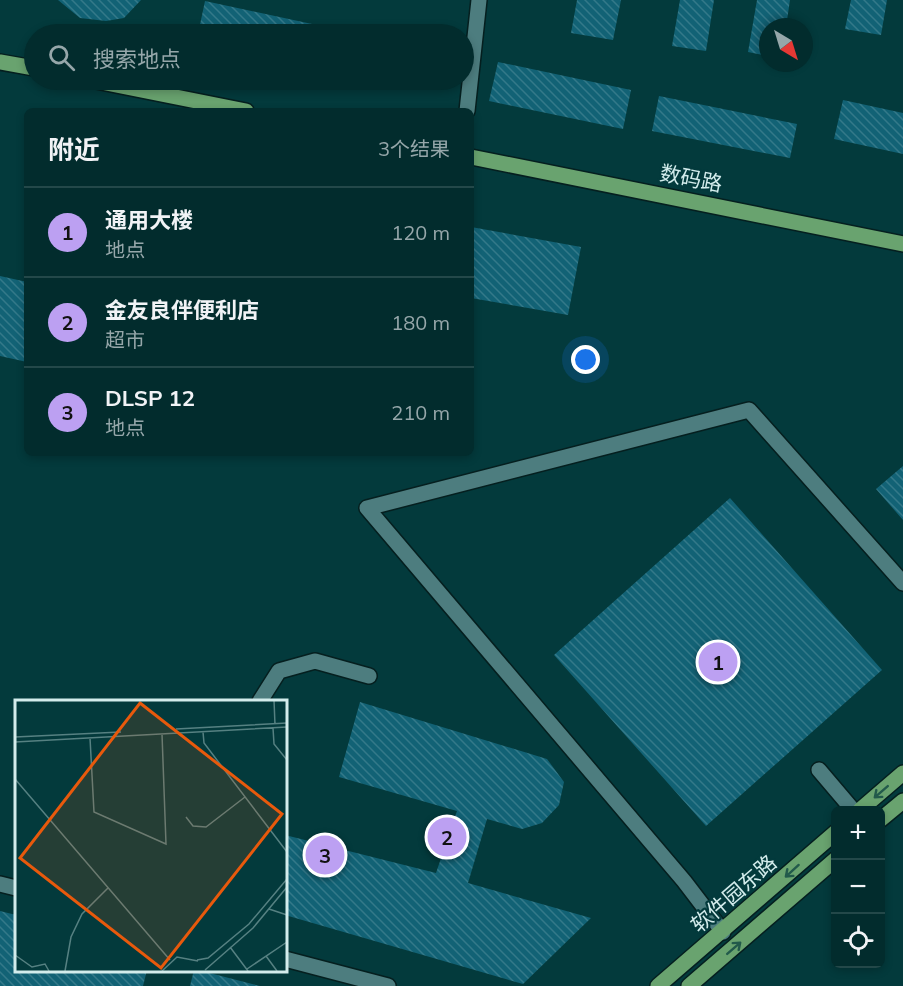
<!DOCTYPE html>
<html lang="zh">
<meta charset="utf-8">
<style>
:root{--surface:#022c2d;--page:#103839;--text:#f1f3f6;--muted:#96a7aa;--line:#234849;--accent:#bca0f2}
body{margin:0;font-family:Mulish,"Noto Sans SC",sans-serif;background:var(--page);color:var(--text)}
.controls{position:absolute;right:18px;bottom:18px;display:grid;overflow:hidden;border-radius:9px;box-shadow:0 3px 9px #0003}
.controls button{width:54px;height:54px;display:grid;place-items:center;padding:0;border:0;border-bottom:2px solid var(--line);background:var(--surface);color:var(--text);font:30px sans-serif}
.compass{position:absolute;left:759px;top:18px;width:54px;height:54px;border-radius:50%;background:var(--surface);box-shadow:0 3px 9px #0003;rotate:142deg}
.you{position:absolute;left:586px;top:360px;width:21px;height:21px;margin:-15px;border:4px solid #fff;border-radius:50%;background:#1a73e8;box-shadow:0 0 0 9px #1a73e833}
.badge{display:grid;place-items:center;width:39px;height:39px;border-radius:50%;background:var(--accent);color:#111;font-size:20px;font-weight:700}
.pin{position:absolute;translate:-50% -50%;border:3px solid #fff;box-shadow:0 2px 6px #0006}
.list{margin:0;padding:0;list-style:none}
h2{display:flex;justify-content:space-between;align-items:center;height:78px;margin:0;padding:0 24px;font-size:26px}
h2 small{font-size:20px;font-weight:400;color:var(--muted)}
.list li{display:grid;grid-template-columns:39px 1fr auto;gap:18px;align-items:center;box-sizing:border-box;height:90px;padding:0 24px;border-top:2px solid var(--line)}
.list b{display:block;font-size:22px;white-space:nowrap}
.list p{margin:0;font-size:20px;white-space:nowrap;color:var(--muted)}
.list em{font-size:20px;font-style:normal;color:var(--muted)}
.icon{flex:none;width:33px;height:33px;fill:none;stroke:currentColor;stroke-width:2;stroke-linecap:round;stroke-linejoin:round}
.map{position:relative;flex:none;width:903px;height:986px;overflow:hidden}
.search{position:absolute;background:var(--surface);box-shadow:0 3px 9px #0003;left:24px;top:24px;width:450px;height:66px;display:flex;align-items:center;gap:15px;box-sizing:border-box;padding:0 21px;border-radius:33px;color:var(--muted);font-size:22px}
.panel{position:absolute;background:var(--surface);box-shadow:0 3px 9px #0003;left:24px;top:108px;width:450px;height:348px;border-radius:9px}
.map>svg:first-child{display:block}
.building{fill:url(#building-back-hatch)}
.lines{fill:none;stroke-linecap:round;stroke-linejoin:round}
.minor-casing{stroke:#051f1f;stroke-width:18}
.major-casing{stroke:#051f1f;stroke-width:18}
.minor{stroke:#4d7d7f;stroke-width:15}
.major{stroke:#69a36f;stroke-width:15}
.oneway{stroke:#225a4b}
.labels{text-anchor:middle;stroke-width:4.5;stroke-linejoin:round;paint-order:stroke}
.street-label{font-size:21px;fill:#d3ecec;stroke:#033a3c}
.inset-road{fill:none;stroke:#568182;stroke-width:1.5}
.view{fill:#e8590c;fill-opacity:0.15;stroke:#e8590c;stroke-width:3}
.inset-edge{fill:none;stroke:#d3ecec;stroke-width:3}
</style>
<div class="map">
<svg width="903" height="986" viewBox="0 0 903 986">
<defs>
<pattern id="building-back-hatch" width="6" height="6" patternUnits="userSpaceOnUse" patternTransform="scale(1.5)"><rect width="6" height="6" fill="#126275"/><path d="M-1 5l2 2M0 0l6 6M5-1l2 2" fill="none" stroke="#347989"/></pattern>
</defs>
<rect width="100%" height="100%" fill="#033a3c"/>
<path class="building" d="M58 0H141L124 18 106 21 80 18Z
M577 0H621L613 40 571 33Z
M680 0H714L706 51 672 46Z
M757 0H790L786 27H768V56L748 52Z
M851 0H887L881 35 845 29Z
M205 1 312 24 310 34H198Z
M340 27 372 33V34H339Z
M498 62 631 90 623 129 489 101Z
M415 81V80H441L440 86Z
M659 96 797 124 790 158 652 131Z
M843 100 903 113V154L834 139Z
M471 227 581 247 568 315 471 298Z
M0 276 27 282V362L0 356Z
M903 466V520L876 489Z
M730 498 882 670 706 826 554 655Z
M360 702 547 759 564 782 559 805 542 823 522 829 487 819 468 883 591 918 523 984 285 915V835L436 873 457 811 339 777Z
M0 911 16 915V970H147L143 986H0Z
M194 970H198L260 986H190Z"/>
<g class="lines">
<defs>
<path id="minor" d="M467 111 479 0
M260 701 279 671 315 661 369 676
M819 770 853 810
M0 884 16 888
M723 932 684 881 367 508 749 410 903 583
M285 959 388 986"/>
<path id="major" d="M0 62 34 68
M91 80 246 111
M471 157 903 244
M860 810 903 773
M880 820 903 801
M658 986 836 832
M689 986 836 859"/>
</defs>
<use href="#minor" class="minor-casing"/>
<use href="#major" class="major-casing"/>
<use href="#minor" class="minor"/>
<use href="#major" class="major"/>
</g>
<defs><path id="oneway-shaft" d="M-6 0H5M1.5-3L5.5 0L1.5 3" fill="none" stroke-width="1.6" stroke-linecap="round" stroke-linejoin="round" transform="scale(1.5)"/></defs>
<g class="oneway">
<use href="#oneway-shaft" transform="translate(881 792) rotate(139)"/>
<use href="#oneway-shaft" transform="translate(792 871) rotate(138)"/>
<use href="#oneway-shaft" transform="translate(734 948) rotate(-41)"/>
</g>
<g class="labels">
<g class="street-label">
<text transform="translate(691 179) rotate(11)" y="7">数码路</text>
<text transform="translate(734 894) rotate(-41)" y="7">软件园东路</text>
</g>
</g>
<g transform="translate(15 700)">
<rect width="272" height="272" fill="#033a3c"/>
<path class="inset-road" d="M259 0 260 25M258 28 259 44 272 60M161 29 272 23M188 32 189 43 272 152M0 37 106 32M75 38 79 112 151 144 147 34M0 42 272 27M0 79 155 260M171 117 178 126 191 127 230 97M254 209 272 215M215 247 233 271M0 255 17 267 30 264 34 271M251 256 262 271M182 260 193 258 234 224 272 179M232 269 272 242M190 270 238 228 272 187M50 271 56 237 67 214 93 188M147 271 162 257 183 261"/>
<path class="view" d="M125 3 267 114 146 268 5 158Z"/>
<rect width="272" height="272" class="inset-edge"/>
</g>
</svg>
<div class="controls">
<button>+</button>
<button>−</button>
<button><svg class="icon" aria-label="locate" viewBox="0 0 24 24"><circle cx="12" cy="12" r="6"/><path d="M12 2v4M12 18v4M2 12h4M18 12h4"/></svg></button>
</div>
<svg class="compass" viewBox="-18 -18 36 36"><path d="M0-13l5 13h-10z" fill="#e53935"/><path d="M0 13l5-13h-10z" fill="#96a7aa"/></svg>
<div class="you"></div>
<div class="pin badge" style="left:718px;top:662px">1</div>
<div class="pin badge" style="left:447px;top:837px">2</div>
<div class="pin badge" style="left:325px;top:855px">3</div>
<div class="search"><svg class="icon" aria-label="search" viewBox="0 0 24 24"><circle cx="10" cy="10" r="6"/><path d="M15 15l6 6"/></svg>搜索地点</div>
<section class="panel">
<h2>附近<small>3个结果</small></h2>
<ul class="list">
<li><span class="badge">1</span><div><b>通用大楼</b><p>地点</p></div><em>120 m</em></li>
<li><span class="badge">2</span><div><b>金友良伴便利店</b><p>超市</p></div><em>180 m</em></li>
<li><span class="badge">3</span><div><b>DLSP 12</b><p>地点</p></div><em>210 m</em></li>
</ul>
</section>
</div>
